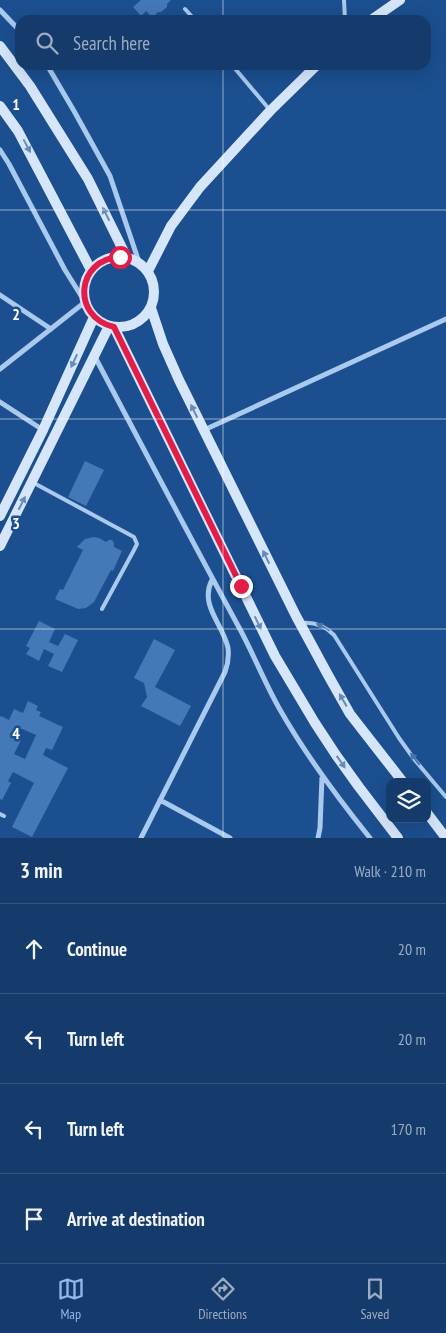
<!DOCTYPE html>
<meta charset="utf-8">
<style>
:root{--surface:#143b6b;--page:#214673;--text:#f1f3f6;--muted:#9dadc1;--line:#33557e;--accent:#90b9f0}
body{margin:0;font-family:"PT Sans Narrow",sans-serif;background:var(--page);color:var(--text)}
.controls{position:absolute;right:15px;bottom:15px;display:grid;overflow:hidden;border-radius:10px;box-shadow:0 5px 20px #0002}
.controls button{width:45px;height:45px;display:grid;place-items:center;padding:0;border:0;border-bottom:1px solid var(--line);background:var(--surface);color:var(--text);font:25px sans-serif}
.stop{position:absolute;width:15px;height:15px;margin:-11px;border:4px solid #e11d48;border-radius:50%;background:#fff}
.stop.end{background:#e11d48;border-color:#fff;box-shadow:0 1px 5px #0008}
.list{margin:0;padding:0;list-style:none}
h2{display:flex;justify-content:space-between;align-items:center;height:65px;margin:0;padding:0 20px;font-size:21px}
h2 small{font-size:16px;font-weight:400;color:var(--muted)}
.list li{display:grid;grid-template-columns:32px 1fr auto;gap:15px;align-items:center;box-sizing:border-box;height:90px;padding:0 20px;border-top:1px solid var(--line)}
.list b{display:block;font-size:19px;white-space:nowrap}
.list em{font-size:16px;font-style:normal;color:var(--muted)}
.icon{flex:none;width:28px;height:28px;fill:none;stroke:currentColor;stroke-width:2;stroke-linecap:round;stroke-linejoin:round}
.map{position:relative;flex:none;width:446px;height:838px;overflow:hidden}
.search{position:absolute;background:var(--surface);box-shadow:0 5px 20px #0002;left:15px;right:15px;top:15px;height:55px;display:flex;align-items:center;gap:12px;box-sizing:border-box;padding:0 18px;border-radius:15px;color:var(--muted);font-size:19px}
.sheet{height:425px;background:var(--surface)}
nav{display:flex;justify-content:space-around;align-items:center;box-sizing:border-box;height:70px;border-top:1px solid var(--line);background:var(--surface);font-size:14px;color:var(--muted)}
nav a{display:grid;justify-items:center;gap:2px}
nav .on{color:var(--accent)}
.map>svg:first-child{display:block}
.building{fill:#4478b7;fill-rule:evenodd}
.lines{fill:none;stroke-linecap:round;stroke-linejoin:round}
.lane{stroke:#a9c9ee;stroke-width:4}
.street{stroke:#a9c9ee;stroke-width:5}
.secondary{stroke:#d6e6fa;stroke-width:10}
.oneway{fill:#668bba}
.oneway2{fill:#4674ac}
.route{stroke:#e11d48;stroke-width:6}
.grid{fill:none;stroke:#fff;stroke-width:1;stroke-opacity:0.55}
.grid-label{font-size:16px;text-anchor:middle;font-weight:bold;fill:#fff;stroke:#1b4f8f;stroke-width:5;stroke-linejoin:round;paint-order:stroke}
</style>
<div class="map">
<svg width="446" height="838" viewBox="0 0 446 838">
<rect width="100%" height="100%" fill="#1b4f8f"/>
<path class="building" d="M141 0H171L167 4V7L161 12H158L154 16 150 15 146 11 141 16 133 7Z
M85 461 104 470 86 506 68 497Z
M94 537 99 538 106 542 109 540H112L114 543V547L122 551 113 571 111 570 94 602 86 608 78 609 55 599 60 589 63 590 83 550 77 547 85 539Z
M39 621 55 629 49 642 58 646 65 634 78 640 62 672 48 666 54 654 44 649 39 661 26 654 30 648 26 646Z
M154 639 175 650 155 687 191 706 180 726 141 706 147 697 144 683 134 678Z
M28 701 38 706 36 710 41 712 39 716 63 727 52 750 46 748 43 755 68 768 32 837 12 827 34 783 13 772 8 781 11 783 2 800 0 799V717L1 716 9 720 14 709 23 713ZM20 728 36 735 25 759 14 754 21 740 16 737Z"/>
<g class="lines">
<path class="lane" d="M344 0 345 20
M185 9 195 20
M232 65 269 109
M32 482 134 537 137 544 134 550 102 609
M302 623C315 622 325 626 334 635L399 738 414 759 446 797
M0 814 4 816"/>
<path class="street" d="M0 10 20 31
M47 65 74 111 110 176 139 262
M0 150 9 164 65 270 85 302 0 369
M0 295 51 329
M94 355C143 448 192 541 242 633 255 658 265 683 279 708 305 754 337 797 370 838
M0 402 43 430
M204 430 446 319
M160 800 230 838
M141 838 225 672C228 664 229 656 228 648 223 624 199 605 212 580
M318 838 320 828 322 777"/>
<path class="secondary" d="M371 20 400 0
M0 46 30 86 88 179 127 258
M0 106 18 131 91 270
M84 292a35 35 0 1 1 70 0a35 35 0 1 1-70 0Z
M148 271 171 226 200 187 270 111 317 65
M151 308 163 344 179 380 296 616 328 675 350 714 403 782
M114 327 275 656 315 723 336 755 359 787 398 838
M0 516 43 430 94 317
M0 546 109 326
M427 813 446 838"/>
</g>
<defs><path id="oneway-solid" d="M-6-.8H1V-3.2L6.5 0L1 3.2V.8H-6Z" transform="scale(1.25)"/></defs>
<g class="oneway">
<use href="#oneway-solid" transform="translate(27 146) rotate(62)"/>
<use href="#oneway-solid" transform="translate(106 214) rotate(-117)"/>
<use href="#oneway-solid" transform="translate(74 361) rotate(115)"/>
<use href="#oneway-solid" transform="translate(194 411) rotate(-116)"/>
<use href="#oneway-solid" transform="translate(22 503) rotate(-63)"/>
<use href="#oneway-solid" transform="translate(266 557) rotate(-116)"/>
<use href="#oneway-solid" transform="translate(258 623) rotate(64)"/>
<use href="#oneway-solid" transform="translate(343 700) rotate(-120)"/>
<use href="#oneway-solid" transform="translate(341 762) rotate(55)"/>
</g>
<g class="oneway2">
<use href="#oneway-solid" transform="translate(323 627) rotate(-153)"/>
<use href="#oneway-solid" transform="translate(415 759) rotate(-128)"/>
</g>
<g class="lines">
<path class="route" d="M120 257C76 259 71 317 114 327L241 586"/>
</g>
<path class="grid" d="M223 0V20M223 65V838M0 210H446M0 419H446M0 629H446"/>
<g class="grid-label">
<text x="16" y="110">1</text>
<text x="16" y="320">2</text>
<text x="16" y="529">3</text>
<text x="16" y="739">4</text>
</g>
</svg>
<div class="controls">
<button><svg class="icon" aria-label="layers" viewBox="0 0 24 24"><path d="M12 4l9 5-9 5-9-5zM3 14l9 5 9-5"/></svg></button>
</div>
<div class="stop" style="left:120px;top:257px"></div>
<div class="stop end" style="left:241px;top:586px"></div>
<div class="search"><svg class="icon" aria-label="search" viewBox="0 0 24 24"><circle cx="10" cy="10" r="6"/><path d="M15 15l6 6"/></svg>Search here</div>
</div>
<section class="sheet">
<h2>3 min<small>Walk · 210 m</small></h2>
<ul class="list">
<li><svg class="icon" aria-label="ahead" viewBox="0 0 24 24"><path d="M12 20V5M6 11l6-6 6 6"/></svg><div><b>Continue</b></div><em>20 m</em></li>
<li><svg class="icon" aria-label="left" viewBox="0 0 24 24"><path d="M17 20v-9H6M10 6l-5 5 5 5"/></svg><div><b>Turn left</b></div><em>20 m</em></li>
<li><svg class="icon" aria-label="left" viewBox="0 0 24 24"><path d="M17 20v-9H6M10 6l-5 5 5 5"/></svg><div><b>Turn left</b></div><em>170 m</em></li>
<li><svg class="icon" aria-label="arrive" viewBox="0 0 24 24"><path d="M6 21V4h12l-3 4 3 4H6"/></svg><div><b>Arrive at destination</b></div></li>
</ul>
</section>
<nav>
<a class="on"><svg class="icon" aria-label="map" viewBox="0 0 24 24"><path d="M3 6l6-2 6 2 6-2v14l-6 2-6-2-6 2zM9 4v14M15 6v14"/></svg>Map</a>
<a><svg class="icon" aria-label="directions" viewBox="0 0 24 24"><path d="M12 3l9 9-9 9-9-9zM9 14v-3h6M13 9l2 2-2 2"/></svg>Directions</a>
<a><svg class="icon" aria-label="saved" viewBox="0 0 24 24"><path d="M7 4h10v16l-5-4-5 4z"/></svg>Saved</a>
</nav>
